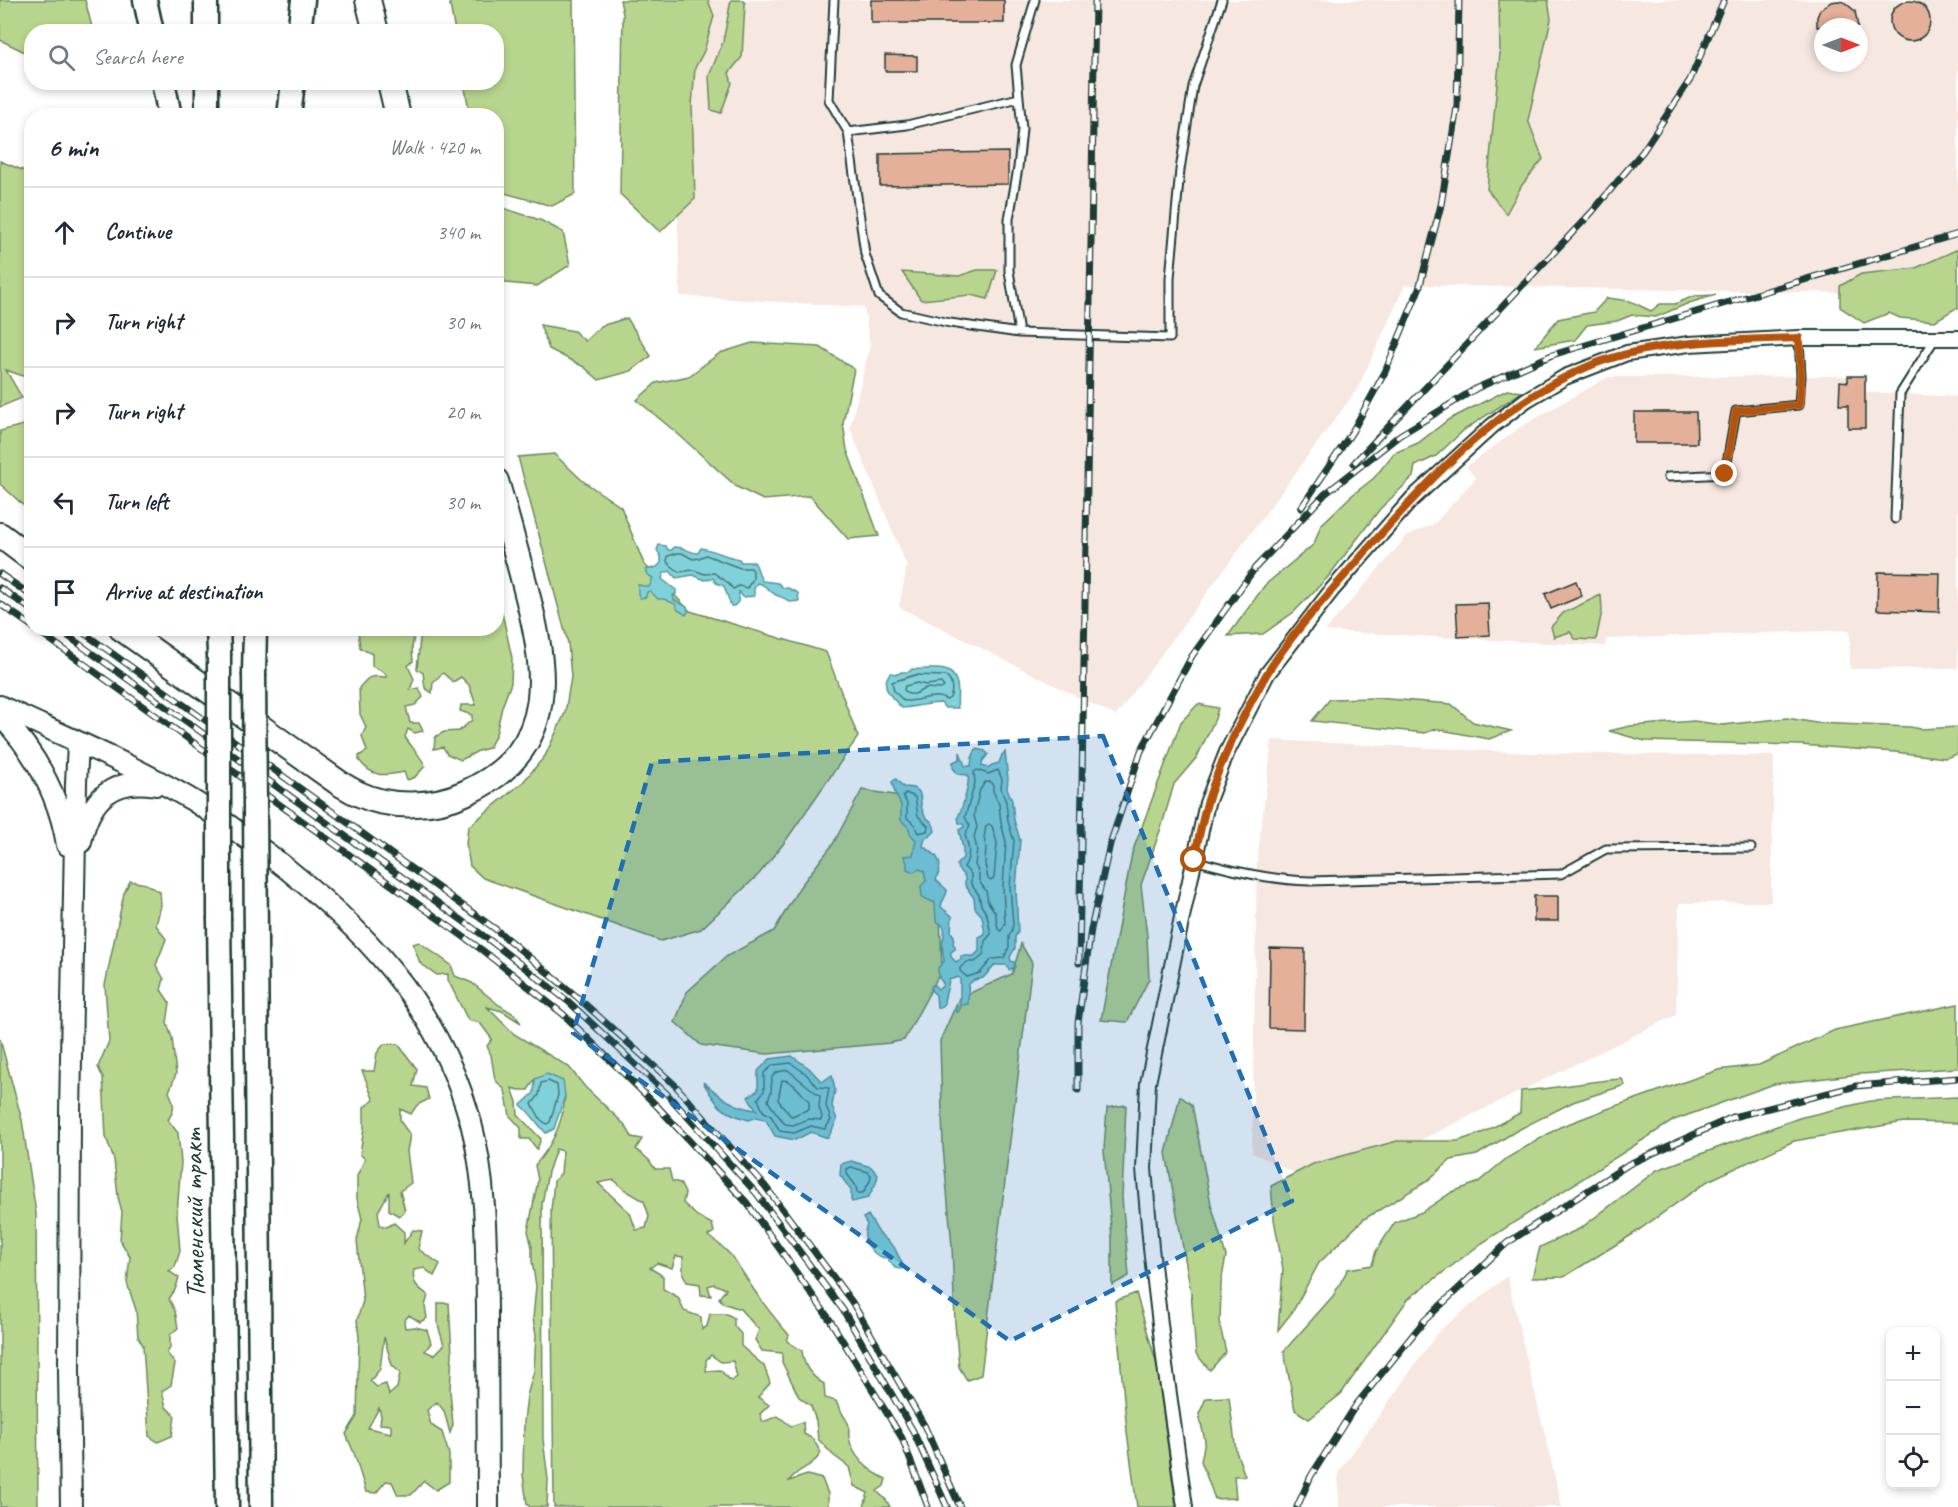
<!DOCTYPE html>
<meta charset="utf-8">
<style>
:root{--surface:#fff;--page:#f6f6f7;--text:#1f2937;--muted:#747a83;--line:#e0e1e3}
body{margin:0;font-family:Caveat,sans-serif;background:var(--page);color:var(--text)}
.controls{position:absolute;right:18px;bottom:18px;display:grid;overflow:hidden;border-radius:12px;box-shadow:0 3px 9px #0003}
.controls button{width:54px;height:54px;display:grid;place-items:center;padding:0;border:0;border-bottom:2px solid var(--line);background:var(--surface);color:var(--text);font:30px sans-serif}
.compass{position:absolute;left:1814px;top:18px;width:54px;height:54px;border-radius:50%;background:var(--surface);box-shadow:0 3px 9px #0003;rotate:90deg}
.stop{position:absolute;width:18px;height:18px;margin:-14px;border:4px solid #b45309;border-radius:50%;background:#fff}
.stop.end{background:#b45309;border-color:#fff;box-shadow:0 2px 6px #0008}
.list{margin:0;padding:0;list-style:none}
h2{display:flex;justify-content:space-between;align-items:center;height:78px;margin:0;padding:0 24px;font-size:26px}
h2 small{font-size:20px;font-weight:400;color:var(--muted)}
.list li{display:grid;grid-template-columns:39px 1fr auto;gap:18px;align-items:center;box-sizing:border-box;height:90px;padding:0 24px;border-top:2px solid var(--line)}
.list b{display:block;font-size:22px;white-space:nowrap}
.list em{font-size:20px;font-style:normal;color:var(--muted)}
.icon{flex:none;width:33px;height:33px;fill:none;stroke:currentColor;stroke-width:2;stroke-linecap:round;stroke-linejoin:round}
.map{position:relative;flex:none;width:1958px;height:1507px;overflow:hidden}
.search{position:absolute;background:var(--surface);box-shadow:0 3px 9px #0003;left:24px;top:24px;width:480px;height:66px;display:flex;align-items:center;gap:15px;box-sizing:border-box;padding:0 21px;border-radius:24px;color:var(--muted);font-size:22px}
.panel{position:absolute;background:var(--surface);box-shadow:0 3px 9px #0003;left:24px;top:108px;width:480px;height:528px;border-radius:24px}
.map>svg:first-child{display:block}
.built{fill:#f7e7e1;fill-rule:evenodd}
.green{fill:#b8d58d;stroke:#6c8960;stroke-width:1.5;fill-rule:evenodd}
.water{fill:#80d1da;stroke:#599698;stroke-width:1.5}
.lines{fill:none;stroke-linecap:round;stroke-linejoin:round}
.shore{stroke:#467876;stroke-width:1.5}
.building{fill:#e5b09a;stroke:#1f3d34;stroke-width:1.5}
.service-casing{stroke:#1f3d34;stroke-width:11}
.minor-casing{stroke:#1f3d34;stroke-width:18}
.secondary-casing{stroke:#1f3d34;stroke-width:24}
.primary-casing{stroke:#1f3d34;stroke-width:27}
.trunk-casing{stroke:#1f3d34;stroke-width:28}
.service{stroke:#fff;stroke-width:7}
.minor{stroke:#fff;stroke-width:14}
.secondary{stroke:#fff;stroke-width:20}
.primary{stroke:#fff;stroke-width:22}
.trunk{stroke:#fff;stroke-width:24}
.rail-casing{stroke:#1f3d34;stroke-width:7}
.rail{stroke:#fff;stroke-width:4.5;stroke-dasharray:14;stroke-linecap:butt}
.primary-bridge-casing{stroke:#1f3d34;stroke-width:27;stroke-linecap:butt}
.primary-bridge{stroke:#fff;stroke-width:22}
.route{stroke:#b45309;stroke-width:8}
.marked{fill:#1f6fb2;fill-opacity:0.2;stroke:#1f6fb2;stroke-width:4.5;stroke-dasharray:12 8;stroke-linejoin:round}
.labels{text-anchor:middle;stroke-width:5;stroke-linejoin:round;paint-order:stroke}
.street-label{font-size:28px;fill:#1f3d34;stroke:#fff}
</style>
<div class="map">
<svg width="1958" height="1507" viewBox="0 0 1958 1507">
<rect width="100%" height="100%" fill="#fff"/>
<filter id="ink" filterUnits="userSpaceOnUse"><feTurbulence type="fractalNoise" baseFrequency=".0167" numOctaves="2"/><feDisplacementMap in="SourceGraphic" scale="12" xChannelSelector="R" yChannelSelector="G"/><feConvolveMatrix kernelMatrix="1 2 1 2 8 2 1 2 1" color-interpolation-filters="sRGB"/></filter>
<g filter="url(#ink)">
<path class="built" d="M672 0H1958V295L1405 285 1358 388 1116 716 899 607 907 566 850 428 870 345 864 307 680 296ZM1823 27H1859V63H1823Z
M1865 376 1866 392 1958 397V668L1850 669V630L1606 639 1605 646 1325 631 1408 535 1434 524 1476 478 1466 467 1522 426 1608 377Z
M1272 740 1532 753 1774 756 1771 902 1679 903 1676 1015 1325 1187 1252 1153 1257 861Z
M1507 1276 1562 1507H1339L1338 1473 1439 1331Z"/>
<path class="green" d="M0 0H85L93 31 32 32 31 55 0 40Z
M449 0H573L575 194 552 206 497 191 496 116 470 115 464 83 496 82V32L455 31Z
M620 0H708L714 16 704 51 695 68 692 105 695 199 660 232 620 194 623 14Z
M731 0H743L745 3 742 57 729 73 732 83 721 113 711 110 709 76 723 42Z
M1499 0H1548L1551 19 1528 120 1543 159 1522 185 1506 214 1487 189 1500 53Z
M0 161 32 174 31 379 6 370 22 398 0 407Z
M497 206 540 220 563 232 570 265 537 286 506 283 497 267Z
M1956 250H1958V309L1956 308 1935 321 1900 318 1889 313 1864 323 1840 307V286L1861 274 1916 268Z
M977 270H997L988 299 971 295 921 300 902 272 959 276Z
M1716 295 1689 303 1656 317 1632 315 1617 321 1587 325 1575 340 1535 347 1558 319 1594 312 1607 298 1630 301 1651 311 1660 304H1675L1694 296Z
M627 318 651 356 631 371 599 380 584 367 549 349 540 325 574 331 585 341 601 326Z
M752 343 820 347 854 369 843 423 847 450 879 536 848 539 810 496 763 500 737 487 678 434 637 400 656 383 689 376 720 353Z
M1507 390 1522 392 1464 430 1436 456 1415 466 1413 477 1380 509 1328 577 1294 612 1263 634 1228 636 1265 585 1314 544 1321 525 1351 496 1374 478 1394 453 1418 443 1448 420Z
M31 423H32L31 512 0 484V431Z
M554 454 583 481 621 507 644 564 690 611 826 652 858 737 784 843 759 874 701 929 661 941 483 878 470 866 466 843 468 827 523 782 545 756 565 713 571 677 568 643 518 457Z
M497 590 512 658 511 683 502 707 496 734 489 748 478 751 461 760 447 754 443 747 434 749 435 737 444 732 459 731 472 720V715L460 711 461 705H476L469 685 461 677 453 682 443 673 433 682 432 693 425 688 423 673 417 669 421 629 496 628Z
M1601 595 1602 611 1596 640 1575 639 1570 632 1554 637 1551 627 1563 613Z
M358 629H415L412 648 413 661 408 666 414 679 410 690 419 688 423 697 415 705 406 707 410 723H419L423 731 415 733 408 729 405 737C411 747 420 754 425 766L415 777 407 780 404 772C384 776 372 778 359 760V756L367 751 362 736 366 727 360 714 359 688C370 674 371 676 387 677L385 673 372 666V654L360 648Z
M1376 698 1451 704 1473 722 1511 731 1489 739 1436 729 1425 733 1312 721 1330 699Z
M1198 704 1218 708 1215 719 1197 757 1174 784 1162 825 1141 885 1147 936 1149 979 1127 1022 1101 1020 1132 853 1181 722Z
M1787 718 1816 723 1910 727 1921 729 1958 727V754L1945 758 1895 752 1800 745 1645 741 1609 731 1630 726 1694 721 1723 725Z
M862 790 901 796 928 859 940 916 942 969 904 1040 890 1043 767 1054 701 1045 675 1022 687 992 727 956 774 931 799 888 833 844Z
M130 881 146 884 160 892 161 905 156 925 166 939 156 965 164 979 161 990 170 1003 167 1023 172 1038 176 1074 169 1092C175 1104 175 1109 168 1120L178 1133 181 1162 177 1214 180 1251 175 1267 169 1271 179 1278 175 1290 169 1299 175 1311 178 1328 170 1335V1348L167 1353 175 1364 171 1385 162 1391 166 1407 175 1416 172 1436 158 1442 149 1436 143 1345 138 1337 136 1310 127 1283 130 1257 120 1240 122 1212 118 1197 114 1160 106 1137 103 1078 98 1067 109 1041 105 985 124 893Z
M419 942 451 965 455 976 472 983 499 1005 514 1014 521 1023 502 1011 487 1007 514 1034 569 1067 585 1087 625 1125 632 1137 642 1139 636 1149 649 1160 655 1169H669L672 1181 680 1183 685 1193 683 1203 697 1216 712 1224 714 1232 708 1236C735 1254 737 1265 754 1290 765 1306 777 1321 789 1335L787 1341 802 1351C804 1367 811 1376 824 1384L825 1398 836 1401C839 1410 844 1415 848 1423 850 1427 848 1432 849 1437 852 1457 869 1471 886 1479L884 1486 877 1491 886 1500 890 1507H864L868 1493 854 1486 849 1467 833 1455 818 1439 816 1421 811 1406 799 1397 782 1362V1353L762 1351 755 1340 759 1330 740 1309 723 1303 719 1298 726 1289 714 1284 708 1286 711 1296 701 1295 700 1284 687 1282 683 1274V1257L676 1256 672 1268 657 1263 650 1268 663 1276V1289L678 1297 684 1311 701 1317 702 1330 707 1326 710 1314H727L734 1318V1326L741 1334V1346L764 1366 770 1383 758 1397 769 1405 760 1414 763 1422 778 1416 791 1426 803 1422 804 1434 813 1439 821 1453C810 1470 800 1466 789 1481L807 1475 822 1479 828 1494V1507H554L551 1210 554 1181 561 1173 563 1151 556 1149 548 1172 542 1204 543 1439 548 1479 547 1507H530L527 1504 523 1475 524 1421 527 1396 534 1371 536 1335 533 1319 536 1286 532 1261V1247L528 1231 538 1180 535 1165C552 1146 563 1122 565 1096L535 1079 528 1090H519L512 1088 517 1102 518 1115 541 1139 537 1149 529 1139H521V1128L510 1116 505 1090 495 1080 491 1055 487 1046 492 1039 480 1023 468 1020 448 980V974L437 975 420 963 413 944ZM614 1180 625 1190 644 1201 649 1216 646 1228 636 1230 630 1213 598 1183ZM711 1355 721 1362 733 1361 737 1377 731 1381 720 1370 706 1371V1360Z
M1021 944 1032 963 981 1375 967 1380 959 1367 955 1323 952 1246 943 1147 940 1041 959 998 1012 974Z
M1958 1004V1068L1860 1074 1774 1084 1674 1120 1482 1243 1408 1299 1341 1394 1309 1419 1295 1410 1284 1351 1333 1296 1348 1269 1372 1265 1376 1251 1395 1222 1422 1212 1452 1192 1477 1183 1507 1158 1560 1127 1610 1108 1718 1070 1759 1065 1835 1030Z
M0 1039 22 1120 36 1213 38 1507H0Z
M384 1044H398L417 1069 413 1086 426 1088 429 1099 417 1105 411 1114 400 1109V1121L410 1135 407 1151 411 1183 400 1191 405 1211 399 1216 389 1210V1192L378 1212 380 1225 387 1227 394 1223 404 1232V1243L413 1230 422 1231 418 1249 440 1264 434 1276 424 1268 414 1270C411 1283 418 1288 428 1295L425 1306 427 1318 420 1322 409 1315 404 1321 405 1328 416 1327 427 1330 431 1343 425 1351 434 1355 444 1345 438 1325V1303H449L452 1354 450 1390 453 1425 450 1433 444 1411 437 1402 427 1410 431 1425 442 1432 449 1454V1482L436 1490 424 1481 411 1495H398L392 1482 386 1481 376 1493 366 1492 354 1453 346 1434 357 1416 359 1337 357 1320 363 1301 357 1240 362 1219 357 1199V1176L365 1159 360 1154 364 1128V1107L374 1100C369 1091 367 1081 362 1071H374L377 1053ZM384 1337 392 1365 400 1373 397 1388 389 1395 386 1384 377 1387 370 1381 380 1369ZM379 1408 381 1416 380 1424 391 1425V1433L368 1428Z
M1622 1079 1625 1085 1573 1102 1516 1131 1477 1155 1451 1160 1426 1182 1364 1219 1319 1263 1293 1311 1278 1330 1283 1269 1274 1219 1271 1186 1313 1164 1397 1141H1458L1484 1132 1520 1113 1521 1091C1555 1089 1587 1081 1622 1079Z
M1180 1096 1192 1105 1211 1204 1226 1256 1221 1283 1220 1326 1226 1352 1210 1370 1196 1354 1191 1292 1166 1153Z
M1958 1097V1123L1904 1122 1794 1141 1708 1181 1633 1234 1564 1277 1532 1278 1540 1247 1581 1228 1657 1170 1799 1118 1870 1101Z
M1126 1105 1122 1197 1129 1276 1112 1285V1238L1104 1150 1107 1108Z
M1136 1293 1157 1365 1176 1507H1137L1127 1432 1115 1301Z
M1229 1397 1236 1451 1245 1476H1234L1236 1498 1215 1499 1201 1461 1205 1441 1199 1414 1206 1398Z"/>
<path class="water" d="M659 545 666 546 668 550H672L674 547C686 547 689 553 698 553L701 548C714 550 726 557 739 559L741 562H754C759 569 758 574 762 581L778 583 783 588H788L798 593 799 601 790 602C784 597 782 598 776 595 768 591 766 584 757 583L754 589V596L743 597 739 592 738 602 734 606H731L724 586 716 583 713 578 705 580 693 575 676 578 670 571 664 573 662 579 676 590V594L673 595 674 600 687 607 688 612 686 615 678 610 675 604 664 599H658L650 591 647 592 646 597 640 598 638 594V585L649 587 653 578 648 575 646 570 657 567 661 563V557L657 550Z
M912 669C930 671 952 662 957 684 959 693 956 700 958 708H945L941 703C927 703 916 707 902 708 892 697 879 688 890 673L898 674 901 672H909Z
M976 749 985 751 988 754 982 762V766L988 768 992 765 999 763 1002 755 1005 752 1008 779 1007 788 1012 801 1014 820 1020 840 1016 888 1018 932 1015 937V948L1010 957 1011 961 1014 962 1015 967 1009 970 1007 965H995L983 978 974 980 968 985C969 992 968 998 968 1004L962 1005 958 1012H956L955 1008 960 1005V979L958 977 949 980C948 989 944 996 944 1004L939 1008H937L936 995 931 990V986L934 985 938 989 942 987 943 983 939 978 938 968 944 961C943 955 941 946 943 940 945 930 947 927 936 921L935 903 922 897 921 886 926 881 924 871 920 869 913 872 907 869V863L904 856 913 855 916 840 910 834 909 828 901 820V805L895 793 892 782 896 779 903 787C928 787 917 799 923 812 927 822 933 818 935 831L930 836 925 838 923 846C939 856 944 862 936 880L947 890C947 897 941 900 941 907L952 916 951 932 954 936 953 944 955 946V949L951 952V957L956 962 961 959V956H974L979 951V937L985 934 982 916 975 908 974 898 965 885V876C960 872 957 870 957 864L963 858V849L959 830 964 827 963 824 959 823 958 817C962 809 970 784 968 775L958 774 953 768V762L960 759V752L965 766H971L972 758Z
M792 1056 809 1068 822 1082 832 1075 835 1090 832 1106 837 1120 828 1138 811 1132 795 1140 775 1136 766 1120 757 1117 749 1120C721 1112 718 1107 703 1082 721 1097 734 1108 757 1110L748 1097 758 1090V1071L770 1059Z
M547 1074 563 1081 565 1096 554 1129 546 1133C537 1124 531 1113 521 1105L534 1093 535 1079Z
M851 1161 871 1167 878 1175 876 1183 868 1198 852 1202 851 1200V1190L840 1175 841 1164Z
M868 1215 879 1233 894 1247 903 1265 901 1269 895 1268 887 1258C872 1257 860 1239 867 1225L863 1218Z"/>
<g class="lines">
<path class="shore" d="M678 553H682L693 559 699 558 706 555 740 568H751L753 571V579L747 588 739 586 733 589 727 582 714 573 705 574 693 570 679 572 667 562 668 556Z
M915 675 945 676C953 681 953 691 950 698L947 700C933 692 919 702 904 701L894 691 892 682Z
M917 683 926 685 941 683 944 687 941 689 926 688 915 694H908L904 690 905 686Z
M977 770 988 774 998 770 1002 779 1001 789 1006 802 1008 821 1014 841 1010 887 1013 924 1012 930 1009 936V947L1004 958 992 959 980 973 967 977 960 971V968L967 962H975L979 959 984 953 985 941 991 934 987 915 981 905 979 895 971 884V874L964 867C971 856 969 847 965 835L970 826 965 817 975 783 974 772Z
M985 782H991L993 784V791L999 804 1001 823 1006 842 1003 887 1005 924 1001 931 998 929 995 912 988 902 986 891 979 881V873L975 865 977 849 974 837 977 827 974 816 975 809 980 790Z
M906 793 915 797 918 816 928 826 927 831 918 833 914 824 907 818V804L903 796Z
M989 824 992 826 997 843 994 878 991 881 988 879 985 864 986 847 984 838 986 826Z
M791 1063 805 1073 818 1087 829 1088 826 1106 831 1120 825 1129 811 1126 794 1133 780 1131 771 1116 763 1111 758 1099 764 1091V1073L773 1065Z
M788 1070 820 1096 819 1107 822 1117 821 1120 809 1119 793 1125 785 1124C781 1119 769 1104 768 1100L771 1092 772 1077 777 1072Z
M782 1080C794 1080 801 1094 809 1101V1109L792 1116 790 1115 778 1100Z
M548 1081 557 1085 558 1095 550 1122 547 1124 541 1120 532 1104 539 1095 541 1083Z
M851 1167 868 1172 871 1175 870 1181 863 1193H857L856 1186 847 1174V1169Z"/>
</g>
<path class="building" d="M871 0H1004V23H871Z
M1890 21a20 20 0 1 1 40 0a20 20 0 1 1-40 0Z
M1838 1 1844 2 1855 11 1858 27H1817V17L1820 10 1831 2Z
M885 55 917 56V71H885Z
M1008 152V184L880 186V154Z
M1848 376H1865V428H1848V405H1839L1840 381 1848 382Z
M1634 412H1696L1697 443H1634Z
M1878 572 1940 573 1939 612 1877 610Z
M1576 581 1582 596 1551 609 1545 594Z
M1488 603 1490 635 1458 637 1456 604Z
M1534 896H1558V921H1534Z
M1270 948 1305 949 1304 1029 1269 1028Z"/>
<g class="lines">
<defs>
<path id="service" d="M834 0 829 100 848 132 865 254 879 296 901 312 950 323 1019 333 1170 338V278L1180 170 1193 86 1222 0
M848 132 907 125 1019 98
M1019 333 1009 271V219L1018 168 1022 129 1016 65 1035 0
M1668 477 1725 474 1736 411 1799 405 1801 376 1799 338
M1895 519 1900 394 1936 337
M1194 860C1233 871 1270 880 1310 881L1561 874 1606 849 1751 848"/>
<path id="minor" d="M1185 1507 1165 1366 1151 1248 1144 1169 1148 1083 1182 917 1207 803 1227 752 1267 674 1332 590 1412 499 1492 426 1526 400 1565 377 1627 353 1689 344 1799 338H1958"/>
<path id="secondary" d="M0 706C64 736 131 764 192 800 218 816 243 836 268 854 363 927 438 1004 471 1123 487 1183 486 1248 487 1309 487 1375 488 1441 488 1507
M0 715C35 752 59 794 67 845
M81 842C89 799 113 777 156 785
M71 1507 69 1372 70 1113 76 783 78 743"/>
<path id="primary" d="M145 0 152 32
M206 0V32
M299 32 303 0
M163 82 170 116
M207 82V116
M289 116 293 82
M218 628 219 653
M254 674 255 628
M219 920 227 1507
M256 941 261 1507"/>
<path id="trunk" d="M368 0 376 32
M390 82 398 116
M0 535 32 559
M121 628 339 783C346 787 352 791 359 794 390 809 435 807 465 793 563 749 546 666 524 582 515 548 506 514 496 481"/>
</defs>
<use href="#service" class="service-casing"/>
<use href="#minor" class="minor-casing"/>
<use href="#secondary" class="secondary-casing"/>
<use href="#primary" class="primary-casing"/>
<use href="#trunk" class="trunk-casing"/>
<use href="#service" class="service"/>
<use href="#minor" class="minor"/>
<use href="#secondary" class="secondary"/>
<use href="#primary" class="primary"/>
<use href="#trunk" class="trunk"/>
<defs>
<path id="rail" d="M1354 463 1592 212 1643 151 1690 80 1724 0
M1301 508 1352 432 1385 372 1419 289 1441 205 1457 107 1459 0
M0 574 32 596
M0 588 32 610
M0 604 32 626
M34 628 482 950 563 1014 657 1106 747 1203 830 1320 902 1438 928 1507
M57 628 488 939 569 1002 667 1094 757 1194 843 1310 913 1431 947 1507
M77 628 494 928 576 996 674 1084 765 1186 852 1302 924 1425 960 1507
M1079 963 1095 0
M1078 1090V1023L1091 929 1110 844 1141 751 1192 656 1255 568 1325 494 1400 435 1477 388 1552 355 1958 234
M1297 1507 1311 1476 1356 1405 1425 1320 1507 1243 1629 1164 1733 1117 1856 1086 1958 1078"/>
</defs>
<use href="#rail" class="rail-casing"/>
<use href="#rail" class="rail"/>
<defs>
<path id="primary-bridge" d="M219 653V920
M254 674 256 941"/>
</defs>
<use href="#primary-bridge" class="primary-bridge-casing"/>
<use href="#primary-bridge" class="primary-bridge"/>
</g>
</g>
<g class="lines" filter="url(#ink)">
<path class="route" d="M1194 860C1198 841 1202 821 1207 803 1221 759 1243 715 1266 675 1290 636 1323 600 1353 566 1420 489 1497 402 1594 364 1659 340 1731 340 1799 338L1801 376 1799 405 1736 411 1725 474"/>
</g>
<path class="marked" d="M1103 736 1292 1201 1010 1341 573 1033 652 762Z"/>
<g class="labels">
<g class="street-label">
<text transform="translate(193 1214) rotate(-91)" y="10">Тюменский тракт</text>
</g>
</g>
</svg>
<div class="controls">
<button>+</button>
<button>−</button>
<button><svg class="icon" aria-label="locate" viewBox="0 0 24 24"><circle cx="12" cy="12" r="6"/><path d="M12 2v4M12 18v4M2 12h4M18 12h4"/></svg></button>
</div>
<svg class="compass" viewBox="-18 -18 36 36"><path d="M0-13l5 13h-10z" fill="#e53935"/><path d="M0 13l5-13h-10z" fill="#747a83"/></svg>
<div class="stop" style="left:1194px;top:860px"></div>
<div class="stop end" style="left:1725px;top:474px"></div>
<div class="search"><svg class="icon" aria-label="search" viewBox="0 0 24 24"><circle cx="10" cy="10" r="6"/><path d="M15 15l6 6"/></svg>Search here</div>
<section class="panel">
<h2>6 min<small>Walk · 420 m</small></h2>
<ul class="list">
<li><svg class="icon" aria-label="ahead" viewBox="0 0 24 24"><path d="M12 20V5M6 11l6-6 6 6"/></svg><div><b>Continue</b></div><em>340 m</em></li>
<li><svg class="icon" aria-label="right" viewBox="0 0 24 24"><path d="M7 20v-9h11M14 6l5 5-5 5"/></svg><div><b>Turn right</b></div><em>30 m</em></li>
<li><svg class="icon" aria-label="right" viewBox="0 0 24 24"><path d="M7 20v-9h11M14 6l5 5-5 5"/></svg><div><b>Turn right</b></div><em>20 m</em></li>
<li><svg class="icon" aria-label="left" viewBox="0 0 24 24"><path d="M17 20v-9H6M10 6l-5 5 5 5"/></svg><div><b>Turn left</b></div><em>30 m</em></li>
<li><svg class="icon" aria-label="arrive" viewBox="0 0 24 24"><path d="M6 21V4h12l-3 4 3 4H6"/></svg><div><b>Arrive at destination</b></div></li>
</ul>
</section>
</div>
